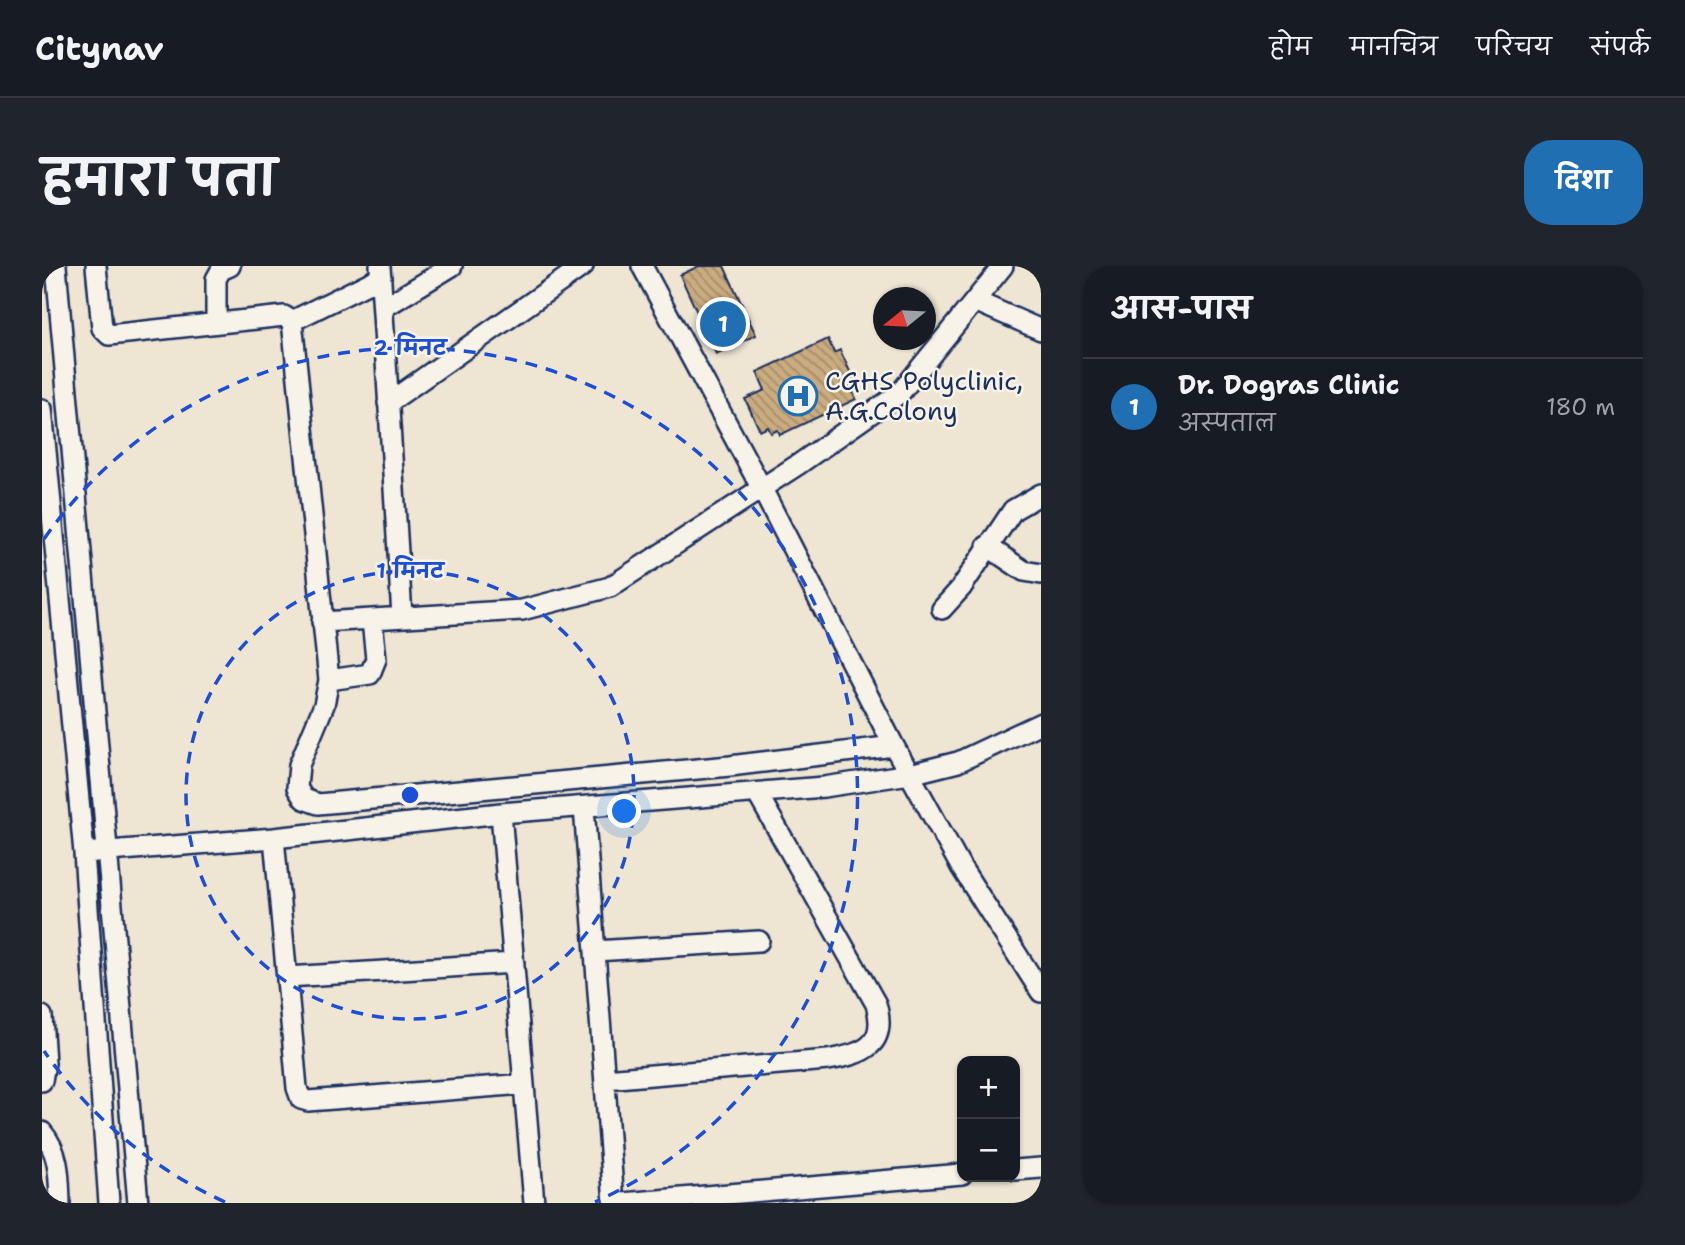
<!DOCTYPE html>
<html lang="hi">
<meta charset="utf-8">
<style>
:root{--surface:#171b24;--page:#20242c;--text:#f1f3f6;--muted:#9ea1a6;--line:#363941;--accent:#1f6fb2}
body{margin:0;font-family:"Shantell Sans","Playpen Sans Deva",sans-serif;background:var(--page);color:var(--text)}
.controls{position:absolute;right:21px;bottom:21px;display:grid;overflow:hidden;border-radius:14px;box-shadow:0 2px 5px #0004}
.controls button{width:63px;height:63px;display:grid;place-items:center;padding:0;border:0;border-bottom:2px solid var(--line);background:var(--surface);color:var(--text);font:35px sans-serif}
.compass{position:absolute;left:831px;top:21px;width:63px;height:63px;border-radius:50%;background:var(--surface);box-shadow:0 2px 5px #0004;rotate:252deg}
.you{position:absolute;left:583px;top:546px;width:24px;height:24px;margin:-18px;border:5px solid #fff;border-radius:50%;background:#1a73e8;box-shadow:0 0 0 10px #1a73e833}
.badge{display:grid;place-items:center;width:46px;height:46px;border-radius:50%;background:var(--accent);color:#fff;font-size:23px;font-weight:700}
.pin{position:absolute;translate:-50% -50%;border:4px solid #fff;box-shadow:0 2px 7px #0006}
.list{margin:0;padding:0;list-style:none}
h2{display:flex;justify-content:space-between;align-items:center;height:91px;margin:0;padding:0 28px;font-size:30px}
h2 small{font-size:23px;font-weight:400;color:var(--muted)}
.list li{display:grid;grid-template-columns:46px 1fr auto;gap:21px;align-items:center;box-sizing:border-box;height:98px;padding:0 28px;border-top:2px solid var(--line)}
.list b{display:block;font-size:26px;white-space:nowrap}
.list p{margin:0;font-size:23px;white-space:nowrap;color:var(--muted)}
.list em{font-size:23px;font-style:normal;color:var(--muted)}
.map{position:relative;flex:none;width:999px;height:937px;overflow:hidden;border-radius:28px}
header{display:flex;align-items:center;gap:42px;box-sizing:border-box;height:98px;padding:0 35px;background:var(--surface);border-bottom:2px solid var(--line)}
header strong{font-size:33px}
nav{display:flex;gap:38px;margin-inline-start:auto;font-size:24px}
.intro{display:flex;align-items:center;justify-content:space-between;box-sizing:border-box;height:168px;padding:0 42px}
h1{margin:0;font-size:49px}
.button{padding:18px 32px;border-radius:28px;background:var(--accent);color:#fff;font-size:24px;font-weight:700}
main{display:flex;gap:42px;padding:0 42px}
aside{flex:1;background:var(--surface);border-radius:28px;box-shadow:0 2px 5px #0004}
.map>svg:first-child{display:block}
.building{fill:url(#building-back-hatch);stroke:#1b2f5e;stroke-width:2}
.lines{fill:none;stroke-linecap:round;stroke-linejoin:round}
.minor-casing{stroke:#1b2f5e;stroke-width:24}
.minor{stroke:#f7f3e8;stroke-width:19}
.ring{fill:none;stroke:#1d4ed8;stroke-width:3.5;stroke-dasharray:12 9}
.labels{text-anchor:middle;stroke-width:5;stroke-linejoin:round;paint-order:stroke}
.poi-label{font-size:26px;fill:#1b2f5e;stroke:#f7f3e8;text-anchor:start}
.centre{fill:#1d4ed8;stroke:#f7f3e8;stroke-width:3.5}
.ring-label{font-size:21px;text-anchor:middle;font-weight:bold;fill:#1d4ed8;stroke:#f7f3e8;stroke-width:5;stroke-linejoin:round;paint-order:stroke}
</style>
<header>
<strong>Citynav</strong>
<nav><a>होम</a><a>मानचित्र</a><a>परिचय</a><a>संपर्क</a></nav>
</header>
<div class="intro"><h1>हमारा पता</h1><a class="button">दिशा</a></div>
<main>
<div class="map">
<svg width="999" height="937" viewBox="0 0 999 937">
<defs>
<pattern id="building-back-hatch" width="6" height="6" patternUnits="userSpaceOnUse" patternTransform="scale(1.75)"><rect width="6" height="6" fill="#caac7f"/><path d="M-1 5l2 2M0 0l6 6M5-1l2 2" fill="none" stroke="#a38c6b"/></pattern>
</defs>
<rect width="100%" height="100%" fill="#eee5d3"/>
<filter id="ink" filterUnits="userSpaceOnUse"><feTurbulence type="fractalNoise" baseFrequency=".0143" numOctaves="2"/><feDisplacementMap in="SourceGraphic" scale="14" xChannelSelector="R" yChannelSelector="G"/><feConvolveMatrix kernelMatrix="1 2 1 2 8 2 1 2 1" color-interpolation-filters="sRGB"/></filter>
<g filter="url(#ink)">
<path class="building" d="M657 0H682L714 69 674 88 638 9Z
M786 73 792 87 798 84 812 114 807 117 814 133 738 169 736 164 729 167 726 161 718 165 703 133 723 124 715 106Z"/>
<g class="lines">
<defs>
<path id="minor" d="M14 0 96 937
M54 0 60 62 67 69 242 50 250 55 287 414 282 439 257 499 255 522 262 533 276 538 688 500 852 480
M338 0 360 350
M600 0 720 223 852 480 919 601 999 726
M933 35 999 64
M341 42 410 0
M250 55 339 11
M174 57V13L179 4 188 0
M346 137 541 0
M0 143 42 587 67 937
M945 280 982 305 999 308
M900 343 919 322 971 244 999 228
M280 356 480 344 568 321 757 198 858 127 961 0
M287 414 328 408 334 393 330 354
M542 541 572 937
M459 547 492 937
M232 572 255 822 259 833 266 835 482 818
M42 587 232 572 459 547 782 521 868 508 916 496 999 457
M553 685 717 675
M245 711 472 697
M0 750 3 797 0 815
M563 813 786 794C822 788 846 779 834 738L715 527
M0 866C18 887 17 911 18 937
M973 904 999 902
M581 937 920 908"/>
</defs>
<use href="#minor" class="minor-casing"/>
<use href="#minor" class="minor"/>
</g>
</g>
<g class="ring">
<circle cx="368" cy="529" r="224"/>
<path d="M183 936A447 447 0 0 1 2 785M2 273A447 447 0 1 1 553 936"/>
</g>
<defs>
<symbol id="hospital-ring" viewBox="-11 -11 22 22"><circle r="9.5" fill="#f7f3e8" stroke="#1f6fb2" stroke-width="1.5"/><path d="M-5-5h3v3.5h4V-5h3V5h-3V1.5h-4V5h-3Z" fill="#1f6fb2"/></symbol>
</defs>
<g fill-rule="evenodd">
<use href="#hospital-ring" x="734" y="108" width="44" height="44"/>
</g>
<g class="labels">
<g class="poi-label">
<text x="783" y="124">CGHS Polyclinic,<tspan x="783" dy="30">A.G.Colony</tspan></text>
</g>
</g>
<circle cx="368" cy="529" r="10" class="centre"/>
<g class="ring-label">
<text x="368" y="89">2 मिनट</text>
<text x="368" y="312">1 मिनट</text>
</g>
</svg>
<div class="controls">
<button>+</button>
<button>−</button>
</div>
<svg class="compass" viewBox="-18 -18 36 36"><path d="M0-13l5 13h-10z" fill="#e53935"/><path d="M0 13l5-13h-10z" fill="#9ea1a6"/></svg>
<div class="you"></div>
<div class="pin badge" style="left:681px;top:58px">1</div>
</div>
<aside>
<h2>आस-पास<small></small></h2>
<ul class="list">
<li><span class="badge">1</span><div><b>Dr. Dogras Clinic</b><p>अस्पताल</p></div><em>180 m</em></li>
</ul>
</aside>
</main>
